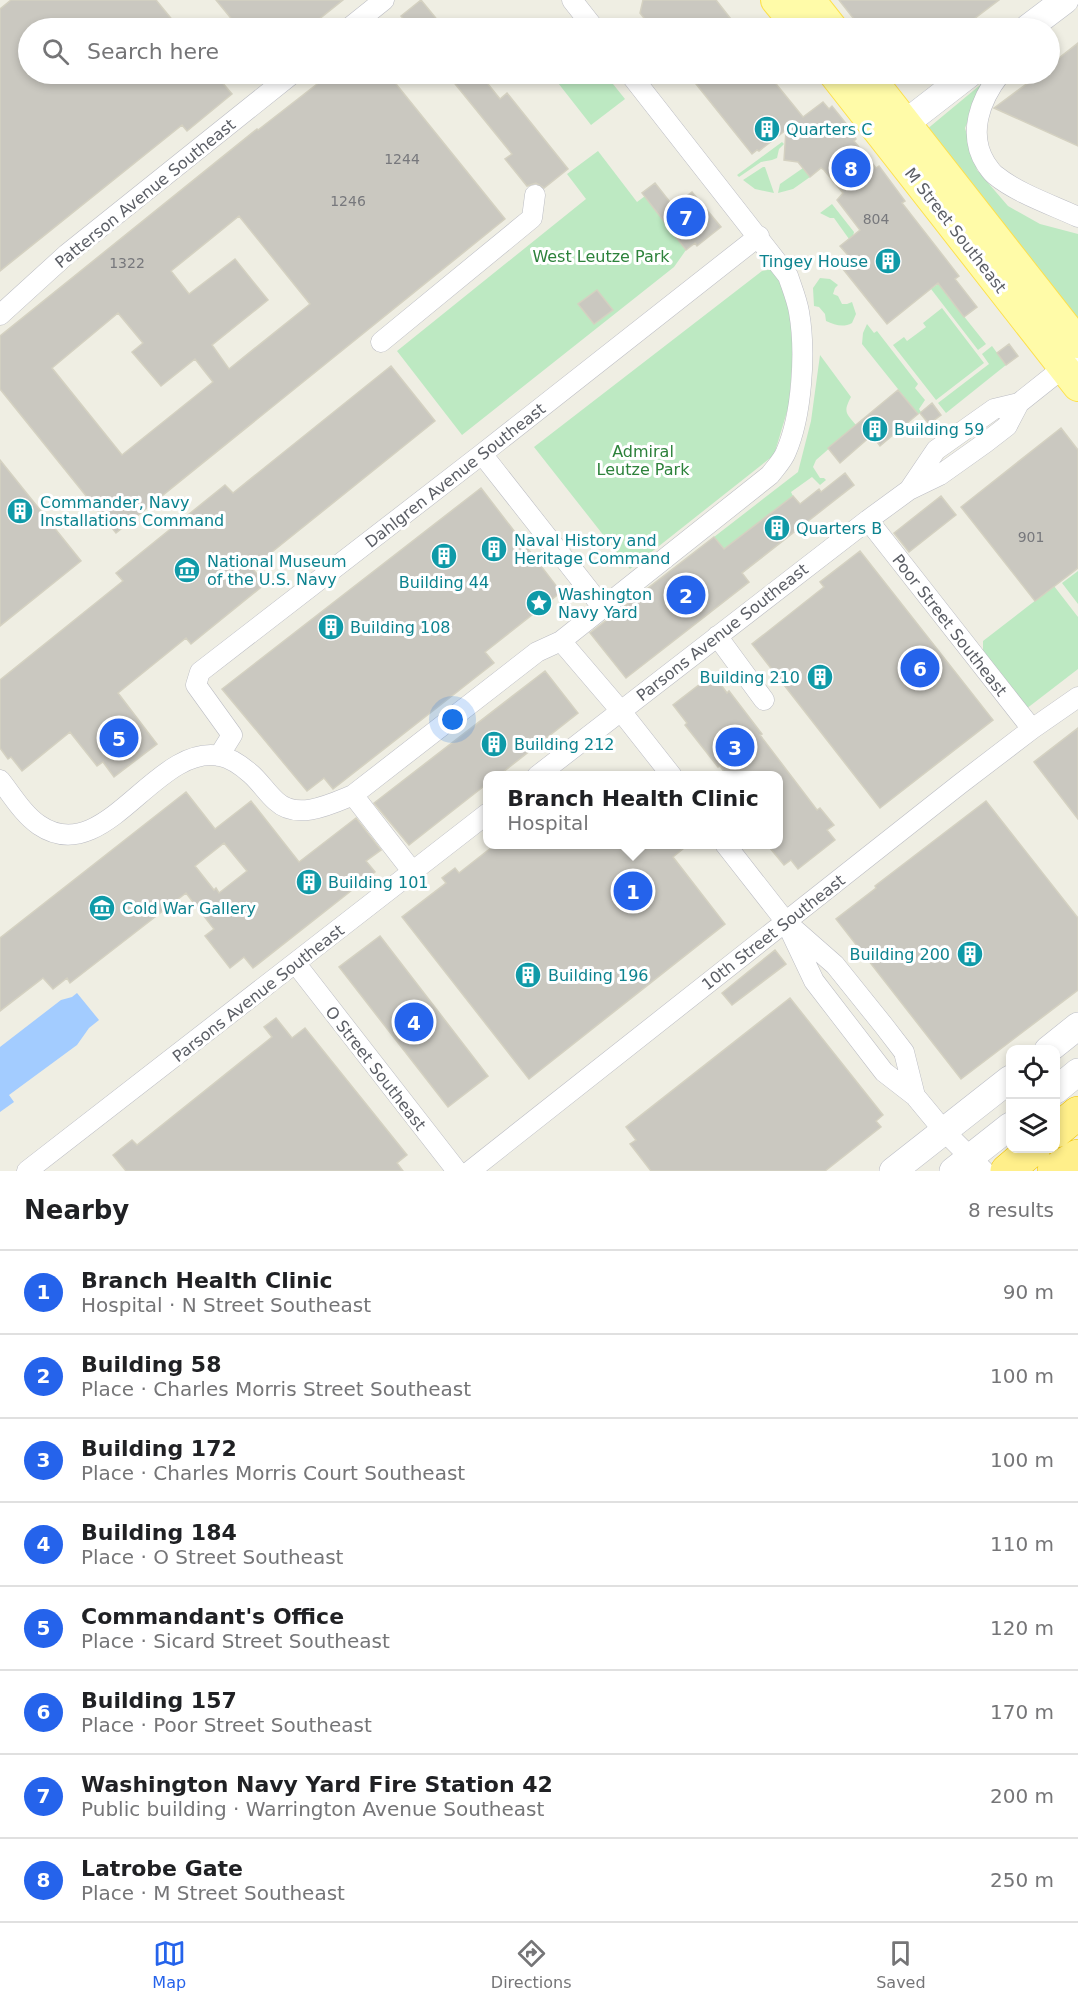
<!DOCTYPE html>
<meta charset="utf-8">
<style>
:root{--surface:#fff;--page:#f2f2f2;--text:#202124;--muted:#757577;--line:#e0e0e0;--accent:#2563eb}
body{margin:0;font-family:"DejaVu Sans",sans-serif;background:var(--page);color:var(--text)}
.controls{position:absolute;right:18px;bottom:18px;display:grid;overflow:hidden;border-radius:12px;box-shadow:0 3px 9px #0003}
.controls button{width:54px;height:54px;display:grid;place-items:center;padding:0;border:0;border-bottom:2px solid var(--line);background:var(--surface);color:var(--text);font:30px sans-serif}
.you{position:absolute;left:453px;top:720px;width:21px;height:21px;margin:-15px;border:4px solid #fff;border-radius:50%;background:#1a73e8;box-shadow:0 0 0 9px #1a73e833}
.badge{display:grid;place-items:center;width:39px;height:39px;border-radius:50%;background:var(--accent);color:#fff;font-size:20px;font-weight:700}
.pin{position:absolute;translate:-50% -50%;border:3px solid #fff;box-shadow:0 2px 6px #0006}
.popup{position:absolute;left:483px;top:771px;width:300px;height:78px;box-sizing:border-box;display:grid;place-content:center;border-radius:12px;background:var(--surface);filter:drop-shadow(0 2px 4px #0005);font-size:20px;white-space:nowrap;color:var(--muted)}
.popup b{font-size:22px;color:var(--text)}
.popup::after{content:'';position:absolute;left:50%;top:100%;margin-left:-12px;border:12px solid transparent;border-top-color:var(--surface)}
.list{margin:0;padding:0;list-style:none}
h2{display:flex;justify-content:space-between;align-items:center;height:78px;margin:0;padding:0 24px;font-size:26px}
h2 small{font-size:20px;font-weight:400;color:var(--muted)}
.list li{display:grid;grid-template-columns:39px 1fr auto;gap:18px;align-items:center;box-sizing:border-box;height:84px;padding:0 24px;border-top:2px solid var(--line)}
.list b{display:block;font-size:22px;white-space:nowrap}
.list p{margin:0;font-size:20px;white-space:nowrap;color:var(--muted)}
.list em{font-size:20px;font-style:normal;color:var(--muted)}
.icon{flex:none;width:33px;height:33px;fill:none;stroke:currentColor;stroke-width:2;stroke-linecap:round;stroke-linejoin:round}
.map{position:relative;flex:none;width:1078px;height:1171px;overflow:hidden}
.search{position:absolute;background:var(--surface);box-shadow:0 3px 9px #0003;left:18px;right:18px;top:18px;height:66px;display:flex;align-items:center;gap:15px;box-sizing:border-box;padding:0 21px;border-radius:33px;color:var(--muted);font-size:22px}
.sheet{height:750px;background:var(--surface)}
nav{display:flex;justify-content:space-around;align-items:center;box-sizing:border-box;height:84px;border-top:2px solid var(--line);background:var(--surface);font-size:16px;color:var(--muted)}
nav a{display:grid;justify-items:center;gap:3px}
nav .on{color:var(--accent)}
.map>svg:first-child{display:block}
.green{fill:#bde9c2}
.water{fill:#a3ccff}
.building{fill:#cac8c0;stroke:#d4d1c1;stroke-width:1.5;fill-rule:evenodd}
.lines{fill:none;stroke-linecap:round;stroke-linejoin:round}
.street-casing{stroke:#bbbcc3;stroke-width:21}
.secondary-casing{stroke:#bcbec6;stroke-width:28}
.primary-casing{stroke:#fde14e;stroke-width:32}
.highway-casing{stroke:#f2c300;stroke-width:34}
.street{stroke:#fff;stroke-width:20}
.secondary{stroke:#fff;stroke-width:27}
.primary{stroke:#fffba8;stroke-width:30}
.highway{stroke:#ffef8a;stroke-width:33}
.labels{text-anchor:middle;stroke-width:6;stroke-linejoin:round;paint-order:stroke}
.number-label{font-size:14px;fill:#77787c}
.culture-label{font-size:16px;fill:#0d838f;stroke:#fff;text-anchor:start}
.street-label{font-size:16px;fill:#5b5e65;stroke:#fff}
.park-label{font-size:16px;fill:#2d823b;stroke:#fff}
</style>
<div class="map">
<svg width="1078" height="1171" viewBox="0 0 1078 1171">
<rect width="100%" height="100%" fill="#efeee3"/>
<path class="green" d="M551 74H605L625 99 591 125Z
M985 81 965 128 977 170 1008 206 1040 224 1078 234V322L926 130Z
M782 142 784 144 779 149 777 158 772 160 761 162 739 177 737 175Z
M598 151 637 202 645 196 686 250 674 267 462 435 397 351 586 199 567 174Z
M763 167H765L774 193 755 189 743 180Z
M803 168 810 177 793 189 778 193 780 184Z
M832 204 854 232 853 236 849 239 834 218H830L820 213Z
M773 269 780 278 790 305 793 354 789 405 774 455 630 569 534 447 762 271Z
M820 278 830 279 838 285 835 288 833 294 838 296 842 304H847L852 302 856 314 852 323C843 328 835 325 826 321L825 314 819 307 814 306 813 288Z
M942 281 947 295 986 344 978 350 931 289Z
M942 308 984 363 936 400 893 345 904 337 907 341 926 327 923 323Z
M867 324 874 333 877 331 918 384 915 388 925 400 919 409 921 412 918 414 862 344 863 333Z
M992 346 1006 365 946 413 938 403 989 364 982 354Z
M820 355 851 397C843 412 846 413 856 425L816 460 813 467 820 478H824L826 480 820 485 812 477 791 492 793 496 731 544 749 568 742 573 714 537 798 472 811 421Z
M1078 571V604L1062 583Z
M1054 586 1078 617V669L1026 709 983 655V641Z"/>
<path class="water" d="M77 993 99 1020 89 1028 77 1045 9 1095 14 1102 0 1112V1047L61 1000 72 997Z"/>
<path class="building" d="M11 0H156L179 28H28V74H215L232 94 187 131 182 125 0 271V9Z
M216 0H343L308 28H239Z
M421 0 444 28H411L401 16Z
M643 0H716L738 28H663L660 25 648 23 640 13Z
M839 0H999L962 28H861Z
M1078 43V146L994 108 1040 74H1050V65Z
M330 74H388L505 219 116 533 0 389V336L257 129 258 130ZM239 216 310 304 229 369 212 345 268 300 235 259 189 294 171 271ZM118 313 143 343 132 352 161 386 195 359 213 382 122 455 52 368Z
M447 74H480L500 99 507 93 568 169 544 188 536 183 527 186 505 159 512 154Z
M688 74H768L803 117 823 102 829 109 832 106 852 131 851 132 856 139 854 141 876 168 879 166 905 201 902 203 959 276 955 279 977 307 964 317 938 283 887 324 843 269 853 261 840 246 860 230 837 200 843 193 824 170 821 168 810 177 798 162 784 160 786 130 759 151 757 150 752 154Z
M655 183 673 206 692 192 721 227 697 246 695 243 686 250 642 193Z
M597 290 613 310 594 324 578 304Z
M1009 344 1018 356 1006 365 997 353Z
M391 366 435 421 252 568 265 584 191 644 186 638 118 693 157 744 114 777 103 762 97 766 70 732 22 771 11 757 8 759 0 748V680L123 581 116 573 225 485 233 493Z
M898 390 918 414 880 446 872 435 840 463 828 448Z
M932 403 941 415 929 424 920 413Z
M1061 428 1078 450V568L1035 601 961 507Z
M0 460 81 561 0 626Z
M845 473 854 485 742 573 749 582 626 678 590 633 714 537 724 549 793 496 800 504 819 489 821 492Z
M481 488 561 592 485 652 494 663 333 789 324 778 307 791 222 689Z
M941 496 956 515 909 552 894 533Z
M860 551 993 720 880 808 752 644 824 587 820 582Z
M545 671 578 713 498 776H488V783L409 845 374 803Z
M713 674 727 693 729 691 762 734 760 735 817 810 820 808 834 825 827 830 835 840 798 869 791 860 784 865 770 848 775 844H778V776H727L720 766 718 767 685 725 687 723 673 705Z
M1078 728V819L1034 762Z
M186 792 215 829 251 801 299 862 356 818 381 850 366 861 375 872 253 968 244 957 230 968 205 936 214 929 186 893 70 983 67 978 53 989 43 978 0 1011V938ZM224 843 247 871 219 893 216 888 214 890 195 866Z
M986 801 1078 918V990L961 1079 836 919 876 888 875 886Z
M496 844H689L673 857 725 924 529 1079 402 917 446 883 442 878 455 868 459 873Z
M380 936 488 1076 448 1107 339 967Z
M775 950 786 964 732 1005 722 993Z
M790 998 883 1115 876 1121 881 1127 825 1171H651L630 1144 636 1140 626 1127Z
M276 1018 292 1038 305 1028 407 1155 397 1163 403 1171H126L113 1155 132 1140 137 1145 272 1037 264 1027Z"/>
<g class="lines">
<defs>
<path id="street" d="M572 0 594 28
M349 28 384 0
M1000 74C980 100 967 134 986 164 989 168 991 172 995 175 1017 193 1052 205 1078 217
M0 315 67 254 292 74
M381 342 532 218 535 195
M482 454 603 608
M909 490 936 450 994 409 1019 403
M868 520 1032 729
M717 636 764 700
M561 641 620 710 672 776
M219 756 232 735 196 685 200 672 482 454 759 236
M537 776 868 520 909 490 940 475 985 443 1007 426 1019 403 1073 360
M0 780C12 795 23 814 39 825 105 870 155 743 220 756 231 758 243 767 251 774 260 782 267 793 276 801 297 821 331 804 353 795L537 652 561 641 770 475C776 467 783 460 786 452 802 415 806 352 799 312 797 300 792 288 788 276L630 74
M353 795 412 871
M725 844 786 922 835 965 884 1026 904 1052 915 1096
M786 922 814 981 884 1072 915 1096 944 1131 984 1171
M296 964 457 1171
M27 1171 488 813
M470 1171 960 784 1032 729 1078 697"/>
<path id="secondary" d="M1028 28 1065 0
M889 136 969 74
M1048 1050 1078 1026
M1056 1090 1078 1072
M893 1171 1010 1079
M953 1171 1010 1126"/>
<path id="primary" d="M776 0 799 28
M810 0 832 28
M834 74 1078 386
M867 74 1078 343"/>
<path id="highway" d="M1056 1131 1078 1113
M1007 1171 1034 1148
M1054 1171 1078 1156"/>
</defs>
<use href="#street" class="street-casing"/>
<use href="#secondary" class="secondary-casing"/>
<use href="#primary" class="primary-casing"/>
<use href="#highway" class="highway-casing"/>
<use href="#street" class="street"/>
<use href="#secondary" class="secondary"/>
<use href="#primary" class="primary"/>
<use href="#highway" class="highway"/>
</g>
<defs>
<symbol id="building-disc" viewBox="-11 -11 22 22"><circle r="9.5" fill="#0f9aa8" stroke="#fff"/><path d="M-4-6H4V6H1V3H-1V6H-4ZM-2.5-4.3h1.7v1.8h-1.7ZM.8-4.3h1.7v1.8H.8ZM-2.5-1h1.7V.8h-1.7ZM.8-1h1.7V.8H.8Z" fill="#fff"/></symbol>
<symbol id="museum-disc" viewBox="-11 -11 22 22"><circle r="9.5" fill="#0f9aa8" stroke="#fff"/><path d="M0-6L6-3V-2H-6V-3ZM-5-1h2V3h-2ZM-1-1h2V3h-2ZM3-1h2V3H3ZM-6 4H6V6H-6Z" fill="#fff"/></symbol>
<symbol id="sight-disc" viewBox="-11 -11 22 22"><circle r="9.5" fill="#0f9aa8" stroke="#fff"/><path d="M0-6L1.8-2.2L6-1.7L2.9 1.2L3.7 5.4L0 3.3L-3.7 5.4L-2.9 1.2L-6-1.7L-1.8-2.2Z" fill="#fff"/></symbol>
</defs>
<g fill-rule="evenodd">
<use href="#building-disc" x="752" y="114" width="30" height="30"/>
<use href="#building-disc" x="873" y="246" width="30" height="30"/>
<use href="#building-disc" x="860" y="414" width="30" height="30"/>
<use href="#building-disc" x="5" y="496" width="30" height="30"/>
<use href="#building-disc" x="762" y="513" width="30" height="30"/>
<use href="#building-disc" x="479" y="534" width="30" height="30"/>
<use href="#building-disc" x="429" y="541" width="30" height="30"/>
<use href="#museum-disc" x="172" y="555" width="30" height="30"/>
<use href="#sight-disc" x="524" y="588" width="30" height="30"/>
<use href="#building-disc" x="316" y="612" width="30" height="30"/>
<use href="#building-disc" x="805" y="662" width="30" height="30"/>
<use href="#building-disc" x="479" y="729" width="30" height="30"/>
<use href="#building-disc" x="294" y="867" width="30" height="30"/>
<use href="#museum-disc" x="87" y="893" width="30" height="30"/>
<use href="#building-disc" x="955" y="939" width="30" height="30"/>
<use href="#building-disc" x="513" y="960" width="30" height="30"/>
</g>
<g class="labels">
<g class="number-label">
<text x="402" y="164">1244</text>
<text x="348" y="206">1246</text>
<text x="876" y="224">804</text>
<text x="127" y="268">1322</text>
<text x="1031" y="542">901</text>
</g>
<g class="culture-label">
<text x="786" y="135">Quarters C</text>
<text x="868" y="267" text-anchor="end">Tingey House</text>
<text x="894" y="435">Building 59</text>
<text x="40" y="508">Commander, Navy<tspan x="40" dy="18">Installations Command</tspan></text>
<text x="796" y="534">Quarters B</text>
<text x="514" y="546">Naval History and<tspan x="514" dy="18">Heritage Command</tspan></text>
<text x="207" y="567">National Museum<tspan x="207" dy="18">of the U.S. Navy</tspan></text>
<text x="444" y="588" text-anchor="middle">Building 44</text>
<text x="558" y="600">Washington<tspan x="558" dy="18">Navy Yard</tspan></text>
<text x="350" y="633">Building 108</text>
<text x="800" y="683" text-anchor="end">Building 210</text>
<text x="514" y="750">Building 212</text>
<text x="328" y="888">Building 101</text>
<text x="122" y="914">Cold War Gallery</text>
<text x="950" y="960" text-anchor="end">Building 200</text>
<text x="548" y="981">Building 196</text>
</g>
<g class="street-label">
<text transform="translate(145 193) rotate(-39)" y="6">Patterson Avenue Southeast</text>
<text transform="translate(956 230) rotate(52)" y="6">M Street Southeast</text>
<text transform="translate(455 475) rotate(-38)" y="6">Dahlgren Avenue Southeast</text>
<text transform="translate(950 625) rotate(52)" y="6">Poor Street Southeast</text>
<text transform="translate(722 632) rotate(-38)" y="6">Parsons Avenue Southeast</text>
<text transform="translate(773 932) rotate(-38)" y="6">10th Street Southeast</text>
<text transform="translate(258 993) rotate(-38)" y="6">Parsons Avenue Southeast</text>
<text transform="translate(376 1068) rotate(52)" y="6">O Street Southeast</text>
</g>
<g class="park-label">
<text x="601" y="262">West Leutze Park</text>
<text x="643" y="457">Admiral<tspan x="643" dy="18">Leutze Park</tspan></text>
</g>
</g>
</svg>
<div class="controls">
<button><svg class="icon" aria-label="locate" viewBox="0 0 24 24"><circle cx="12" cy="12" r="6"/><path d="M12 2v4M12 18v4M2 12h4M18 12h4"/></svg></button>
<button><svg class="icon" aria-label="layers" viewBox="0 0 24 24"><path d="M12 4l9 5-9 5-9-5zM3 14l9 5 9-5"/></svg></button>
</div>
<div class="you"></div>
<div class="pin badge" style="left:633px;top:891px">1</div>
<div class="popup"><b>Branch Health Clinic</b>Hospital</div>
<div class="pin badge" style="left:686px;top:595px">2</div>
<div class="pin badge" style="left:735px;top:747px">3</div>
<div class="pin badge" style="left:414px;top:1022px">4</div>
<div class="pin badge" style="left:119px;top:738px">5</div>
<div class="pin badge" style="left:920px;top:668px">6</div>
<div class="pin badge" style="left:686px;top:217px">7</div>
<div class="pin badge" style="left:851px;top:168px">8</div>
<div class="search"><svg class="icon" aria-label="search" viewBox="0 0 24 24"><circle cx="10" cy="10" r="6"/><path d="M15 15l6 6"/></svg>Search here</div>
</div>
<section class="sheet">
<h2>Nearby<small>8 results</small></h2>
<ul class="list">
<li><span class="badge">1</span><div><b>Branch Health Clinic</b><p>Hospital · N Street Southeast</p></div><em>90 m</em></li>
<li><span class="badge">2</span><div><b>Building 58</b><p>Place · Charles Morris Street Southeast</p></div><em>100 m</em></li>
<li><span class="badge">3</span><div><b>Building 172</b><p>Place · Charles Morris Court Southeast</p></div><em>100 m</em></li>
<li><span class="badge">4</span><div><b>Building 184</b><p>Place · O Street Southeast</p></div><em>110 m</em></li>
<li><span class="badge">5</span><div><b>Commandant's Office</b><p>Place · Sicard Street Southeast</p></div><em>120 m</em></li>
<li><span class="badge">6</span><div><b>Building 157</b><p>Place · Poor Street Southeast</p></div><em>170 m</em></li>
<li><span class="badge">7</span><div><b>Washington Navy Yard Fire Station 42</b><p>Public building · Warrington Avenue Southeast</p></div><em>200 m</em></li>
<li><span class="badge">8</span><div><b>Latrobe Gate</b><p>Place · M Street Southeast</p></div><em>250 m</em></li>
</ul>
</section>
<nav>
<a class="on"><svg class="icon" aria-label="map" viewBox="0 0 24 24"><path d="M3 6l6-2 6 2 6-2v14l-6 2-6-2-6 2zM9 4v14M15 6v14"/></svg>Map</a>
<a><svg class="icon" aria-label="directions" viewBox="0 0 24 24"><path d="M12 3l9 9-9 9-9-9zM9 14v-3h6M13 9l2 2-2 2"/></svg>Directions</a>
<a><svg class="icon" aria-label="saved" viewBox="0 0 24 24"><path d="M7 4h10v16l-5-4-5 4z"/></svg>Saved</a>
</nav>
